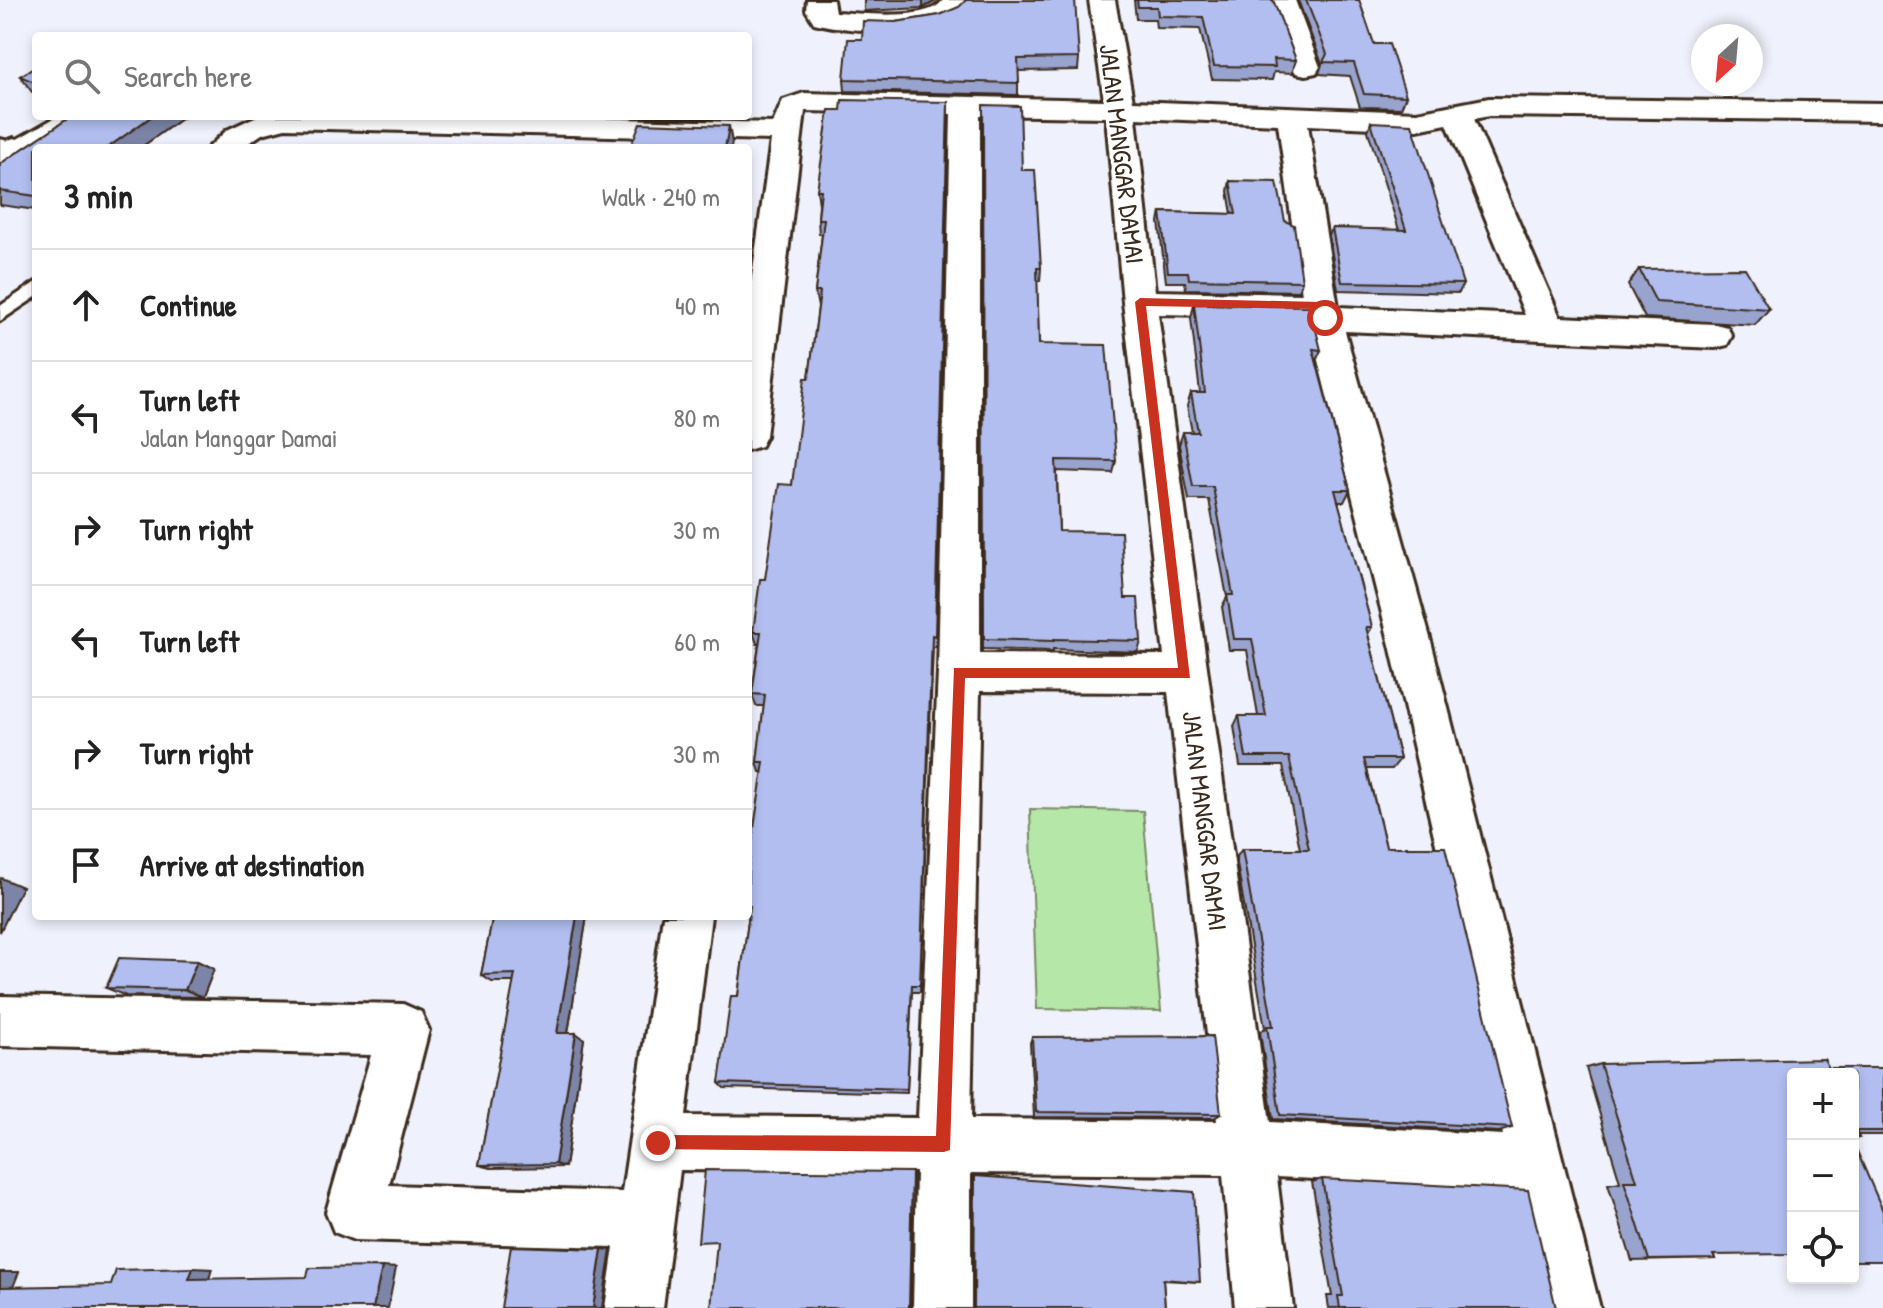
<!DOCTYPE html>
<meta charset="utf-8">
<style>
:root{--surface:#fff;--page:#f2f2f2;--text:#222;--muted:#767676;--line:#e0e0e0}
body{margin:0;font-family:"Patrick Hand",sans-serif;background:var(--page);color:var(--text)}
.controls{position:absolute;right:24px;bottom:24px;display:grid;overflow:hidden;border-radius:8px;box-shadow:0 4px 12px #0003}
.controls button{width:72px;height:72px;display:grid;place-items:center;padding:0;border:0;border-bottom:2px solid var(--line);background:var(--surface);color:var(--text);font:40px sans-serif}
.compass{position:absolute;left:1691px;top:24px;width:72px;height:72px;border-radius:50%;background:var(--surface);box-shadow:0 4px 12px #0003;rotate:206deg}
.stop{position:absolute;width:24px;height:24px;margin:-18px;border:6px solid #c8321e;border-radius:50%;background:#fff}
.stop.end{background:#c8321e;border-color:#fff;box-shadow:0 2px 8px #0008}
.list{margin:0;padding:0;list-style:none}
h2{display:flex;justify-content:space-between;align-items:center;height:104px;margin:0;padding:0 32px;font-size:34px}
h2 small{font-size:26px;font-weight:400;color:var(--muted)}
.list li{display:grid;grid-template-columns:52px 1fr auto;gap:24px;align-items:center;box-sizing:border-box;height:112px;padding:0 32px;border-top:2px solid var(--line)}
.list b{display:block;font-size:30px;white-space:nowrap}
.list p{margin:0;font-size:26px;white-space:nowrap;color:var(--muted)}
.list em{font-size:26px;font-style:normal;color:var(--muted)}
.icon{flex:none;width:44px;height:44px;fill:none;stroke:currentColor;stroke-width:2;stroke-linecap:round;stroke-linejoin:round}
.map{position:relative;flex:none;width:1883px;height:1308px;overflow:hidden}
.search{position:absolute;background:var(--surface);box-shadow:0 4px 12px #0003;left:32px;top:32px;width:720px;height:88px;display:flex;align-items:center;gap:20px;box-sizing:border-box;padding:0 28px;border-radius:8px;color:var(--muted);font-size:30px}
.panel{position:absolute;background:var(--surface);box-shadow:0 4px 12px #0003;left:32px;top:144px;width:720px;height:776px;border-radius:8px}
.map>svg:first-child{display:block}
.green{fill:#b5e7a8;stroke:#788863;stroke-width:2}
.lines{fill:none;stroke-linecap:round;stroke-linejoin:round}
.service-casing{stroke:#3b2a1e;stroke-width:6}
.minor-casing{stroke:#3b2a1e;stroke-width:6}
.service{fill:#fff;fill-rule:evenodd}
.minor{fill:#fff;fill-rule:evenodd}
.wall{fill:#98a3ce;stroke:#3b2a1e;stroke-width:2}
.shaded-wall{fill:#7c85a7;stroke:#3b2a1e;stroke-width:2}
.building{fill:#b1beef;stroke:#3b2a1e;stroke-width:2}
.route{fill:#c8321e}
.labels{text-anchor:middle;stroke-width:6;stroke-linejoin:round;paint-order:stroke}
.street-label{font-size:26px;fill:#3b2a1e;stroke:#fff}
</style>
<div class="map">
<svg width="1883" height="1308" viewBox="0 0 1883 1308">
<rect width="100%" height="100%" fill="#eff2fc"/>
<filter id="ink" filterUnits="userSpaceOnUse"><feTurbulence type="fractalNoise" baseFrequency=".0125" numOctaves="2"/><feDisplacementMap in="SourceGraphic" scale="16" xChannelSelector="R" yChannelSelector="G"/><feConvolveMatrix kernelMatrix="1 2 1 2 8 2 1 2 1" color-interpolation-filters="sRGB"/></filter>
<g filter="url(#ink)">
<path class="green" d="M1030 809 1143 811 1161 1011 1037 1009Z"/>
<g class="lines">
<defs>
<path id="service" d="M58 116H77L20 150 0 149V139L12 142Z
M36 282V297L0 321V306Z"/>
<path id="minor" d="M807 0H833L835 12C860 13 929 22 943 0H969V6C945 41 850 32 814 23L806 10Z
M1089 0H1115L1133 101 1417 112 1489 98 1883 103V121L1489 116 1474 119 1560 317 1715 324 1727 327 1732 336 1727 345 1715 348 1345 331 1432 645 1600 1308H1542L1515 1190 1277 1177 1293 1308H1235L1223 1175 971 1173V1308H913L916 1172 680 1170 663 1308H605L614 1247 354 1240 334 1232 326 1212 371 1055 0 1046V996L403 1004 421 1012 429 1030 389 1185 622 1192 663 916H711L686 1116 918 1118 938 672 951 114 805 111 766 436 761 446 748 450V305L771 140 285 128 262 134 241 148H208L227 130 257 116H509L773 123 783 100 804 93 1104 100ZM980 115 1106 117 1123 302 1164 655 980 654ZM1136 118 1278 124 1302 294 1155 291ZM1447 124 1525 315 1338 307 1308 125 1417 130ZM1158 314 1307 317 1390 645 1503 1135 1270 1122ZM980 691 1168 692 1217 1121 971 1119Z
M1269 0H1295L1320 67 1316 73 1306 75 1296 73 1292 67Z
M14 138 47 148H36V163L18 158 0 167V143Z"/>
</defs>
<use href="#service" class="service-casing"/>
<use href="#minor" class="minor-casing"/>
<use href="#service" class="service"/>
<use href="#minor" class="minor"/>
</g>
<path class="wall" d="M864 0H938L923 8 864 11Z
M1134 0H1273L1296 60 1292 73 1274 72 1272 80 1212 79 1200 29 1156 28 1155 19H1136Z
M1298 0H1359L1374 44 1406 96 1401 108 1360 107 1350 76 1319 74 1322 64Z
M959 7 1079 58 1078 70 1018 71V95L845 91 844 79 862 39 896 22 940 15Z
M36 67V94L32 92 20 76Z
M948 102 936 647H933L920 992H912L907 1093 724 1088 719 1083 738 996 749 914 748 868 763 772H760L757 762 764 706H756L752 694 759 644H757L753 632 765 579 792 485 809 378 818 307 815 292 822 234H819L818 219 819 204 817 190 841 110Z
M72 116H185L140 148H36V210L0 205V164Z
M639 116H737L736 119Z
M983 118 1022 170 1041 268 1040 281H1037L1039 344 1116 461 1113 473 1057 471 1059 531 1125 598 1141 641 1138 652 1053 649V651L983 649Z
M1371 122 1463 284 1459 293 1338 290 1329 236 1332 228 1399 230 1368 131Z
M1230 181 1285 221 1302 281 1299 291 1186 289 1185 282H1166L1159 222 1161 212 1232 214 1228 191Z
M1639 269 1769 309 1755 325 1645 318 1628 285Z
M1194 304 1321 350 1316 361 1350 490 1344 502H1338L1372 627 1368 634 1400 759 1392 769H1367L1386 847 1512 1128 1499 1132 1273 1119 1260 1032 1265 1028 1236 858 1242 849H1300L1283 766H1240L1234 726 1239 716H1258L1247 650H1229L1222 607 1227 597 1209 500H1189L1179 445 1183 432H1192L1187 406 1191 393H1200L1191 318Z
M493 916H587L568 1033 584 1039 565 1167 491 1168 479 1165 514 982H492L481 975Z
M197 961 214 969 203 997 126 996 106 988Z
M1032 1037 1221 1114 1214 1118 1034 1117 1030 1043Z
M1600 1064 1829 1068H1883V1135H1857L1859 1138 1853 1139V1074L1714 1256 1715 1259 1632 1261 1608 1184 1620 1182 1586 1068Z
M975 1176 1200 1282 1163 1280 1165 1308H973Z
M1322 1179 1556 1308H1329L1327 1296H1332L1312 1182Z"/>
<path class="shaded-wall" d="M923 0H938L923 8Z
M152 116H185L140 148H107Z
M729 126 732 142 731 148H725Z
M1 878 22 887 0 932V880Z
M577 916H587L567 1039 557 1033Z
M197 961 214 969 203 997 185 990Z
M576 1033 584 1039 565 1167 555 1164Z
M912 1172 910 1308H909Z
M602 1249 611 1250 602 1308H593Z
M382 1267 396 1268 388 1308H373Z
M193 1268 212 1269 209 1279H189Z
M0 1272H19L13 1287H0Z"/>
<path class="building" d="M966 0H1075L1079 58 1018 59 1019 83 844 79 848 39H862L863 21 896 22 940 15 959 7Z
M1137 0H1273L1296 60 1274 59 1275 67 1214 66 1203 17 1158 16 1157 7H1138Z
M1306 0H1359L1374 44H1389L1406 96 1364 94 1354 63 1323 62 1327 54Z
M36 67V83L20 76Z
M842 100 948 102 935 636 932 635 920 985H912L907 1089 719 1083 731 996H738L750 906H748V868L764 762H757L765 695 752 694 761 632H753L760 579H765L779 484 792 485 805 378H809L820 292H815L824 219H818L821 190H817L829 110H841Z
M983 105 1020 106 1022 170H1035L1041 268H1037L1039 344 1106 345 1116 461 1056 460 1059 531 1121 532 1125 598H1138L1141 641 1054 639V641L984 639Z
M72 116H152L107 148H36V196L0 191V164Z
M1371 122 1412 124 1463 284 1342 282 1332 228 1406 230Z
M640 123 729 126 725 148H630Z
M1230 181 1277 182 1285 221 1294 225 1302 281 1189 279 1188 272H1168L1161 212 1236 214Z
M1745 268 1769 309 1656 302 1639 269Z
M1194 304 1310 306 1321 350 1313 349 1350 490H1335L1372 627H1366L1400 759H1364L1386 847H1445L1512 1128 1280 1115 1267 1026H1273L1242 849H1309L1289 757H1246L1239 716H1266L1252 639H1234L1227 595H1233L1213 487H1193L1183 432H1198L1191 393H1205Z
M493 916H577L557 1033H576L555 1164 479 1165 515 974 481 975Z
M119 958 197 961 185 990 106 988Z
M1212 1036 1221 1114 1036 1112 1032 1037Z
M1824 1059 1829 1068H1883V1131H1856L1859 1138H1853V1074H1793V1254L1713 1255 1715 1259 1649 1260 1624 1181H1637L1600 1064Z
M1853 1142 1883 1211V1261H1853Z
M705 1170 912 1172 909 1308H711L717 1241 698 1242Z
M975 1176 1194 1192 1200 1282 1163 1279 1165 1308H974Z
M1322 1179 1528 1190 1556 1308H1340L1338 1296H1343Z
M511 1246 602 1249 593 1308H501Z
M382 1267 373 1308H0V1287L111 1285 116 1270 193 1268 189 1279 307 1277 309 1268Z"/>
</g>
<path class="route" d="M1140 298 1321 302 1326 306 1330 318 1321 321 1317 309 1146 306 1190 678H965L950 1150 944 1152 652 1149 650 1143 652 1138 658 1135 936 1136 954 668H1178L1135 302Z"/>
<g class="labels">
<g class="street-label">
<text transform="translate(1122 154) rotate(83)" y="9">JALAN MANGGAR DAMAI</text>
<text transform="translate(1205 821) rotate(83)" y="9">JALAN MANGGAR DAMAI</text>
</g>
</g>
</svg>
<div class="controls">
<button>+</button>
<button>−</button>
<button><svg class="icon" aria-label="locate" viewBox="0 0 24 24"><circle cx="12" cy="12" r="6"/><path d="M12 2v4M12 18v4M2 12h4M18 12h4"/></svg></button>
</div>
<svg class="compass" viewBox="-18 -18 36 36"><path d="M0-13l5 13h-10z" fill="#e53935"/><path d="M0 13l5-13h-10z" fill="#767676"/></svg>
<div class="stop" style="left:1325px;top:318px"></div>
<div class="stop end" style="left:658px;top:1143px"></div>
<div class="search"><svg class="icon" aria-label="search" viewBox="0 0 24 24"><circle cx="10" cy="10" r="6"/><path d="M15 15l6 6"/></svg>Search here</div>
<section class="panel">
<h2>3 min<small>Walk · 240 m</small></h2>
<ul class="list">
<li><svg class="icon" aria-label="ahead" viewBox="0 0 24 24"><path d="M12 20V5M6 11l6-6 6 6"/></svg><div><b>Continue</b></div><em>40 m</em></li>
<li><svg class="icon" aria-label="left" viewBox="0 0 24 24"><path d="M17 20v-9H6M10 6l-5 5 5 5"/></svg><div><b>Turn left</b><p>Jalan Manggar Damai</p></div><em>80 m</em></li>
<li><svg class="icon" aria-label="right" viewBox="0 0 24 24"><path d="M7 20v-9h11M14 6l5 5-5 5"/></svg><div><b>Turn right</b></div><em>30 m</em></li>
<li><svg class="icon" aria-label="left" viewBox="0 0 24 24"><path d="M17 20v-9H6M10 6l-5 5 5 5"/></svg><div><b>Turn left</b></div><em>60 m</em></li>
<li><svg class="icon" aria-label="right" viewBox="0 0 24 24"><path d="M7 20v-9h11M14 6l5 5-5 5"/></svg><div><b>Turn right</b></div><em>30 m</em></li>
<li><svg class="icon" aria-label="arrive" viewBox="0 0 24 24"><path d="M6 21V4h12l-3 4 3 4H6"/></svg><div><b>Arrive at destination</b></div></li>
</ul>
</section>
</div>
